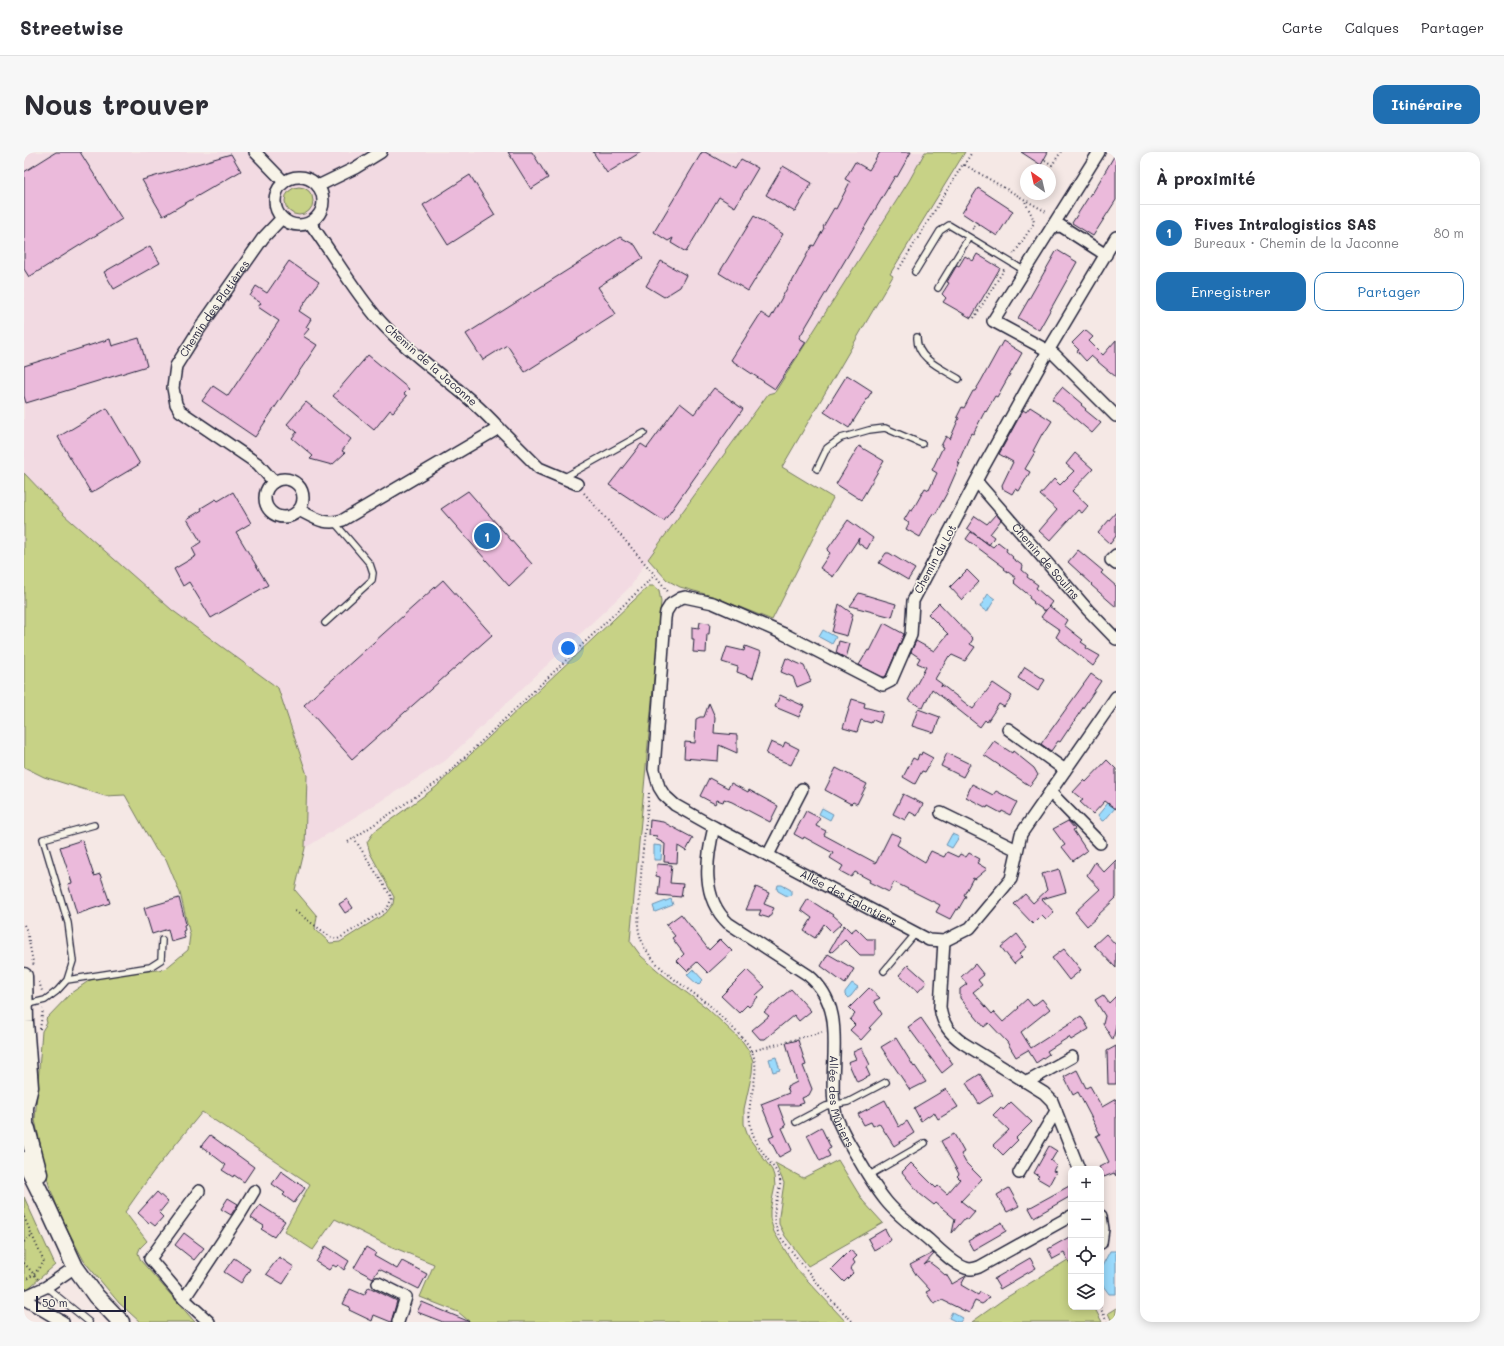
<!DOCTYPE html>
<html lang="fr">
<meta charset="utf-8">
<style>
:root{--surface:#fff;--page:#f7f7f7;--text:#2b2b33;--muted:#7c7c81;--line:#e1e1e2;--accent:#1f6fb2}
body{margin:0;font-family:Mali,sans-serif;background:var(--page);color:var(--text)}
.controls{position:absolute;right:12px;bottom:12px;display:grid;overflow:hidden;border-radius:8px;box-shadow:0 2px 10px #0003}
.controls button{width:36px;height:36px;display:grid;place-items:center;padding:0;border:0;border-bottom:1px solid var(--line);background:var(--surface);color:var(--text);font:20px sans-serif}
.compass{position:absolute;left:996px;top:12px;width:36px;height:36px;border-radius:50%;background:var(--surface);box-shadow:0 2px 10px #0003;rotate:326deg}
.scale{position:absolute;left:12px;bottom:10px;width:90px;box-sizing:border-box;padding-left:4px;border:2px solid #22223b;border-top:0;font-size:11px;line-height:14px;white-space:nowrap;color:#22223b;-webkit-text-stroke:3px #f7f3e8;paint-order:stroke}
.you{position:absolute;left:544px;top:496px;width:14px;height:14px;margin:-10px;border:3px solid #fff;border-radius:50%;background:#1a73e8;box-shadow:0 0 0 6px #1a73e833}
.badge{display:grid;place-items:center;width:26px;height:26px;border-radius:50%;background:var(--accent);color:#fff;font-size:13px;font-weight:700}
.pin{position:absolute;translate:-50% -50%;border:2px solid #fff;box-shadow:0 1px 4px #0006}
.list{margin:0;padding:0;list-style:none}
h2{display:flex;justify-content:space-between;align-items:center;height:52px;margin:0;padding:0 16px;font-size:17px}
h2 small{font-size:13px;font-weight:400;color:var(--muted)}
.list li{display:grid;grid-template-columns:26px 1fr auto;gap:12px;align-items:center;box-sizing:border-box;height:56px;padding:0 16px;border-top:1px solid var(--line)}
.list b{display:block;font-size:15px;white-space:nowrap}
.list p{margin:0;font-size:13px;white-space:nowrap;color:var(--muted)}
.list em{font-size:13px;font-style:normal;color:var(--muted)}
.actions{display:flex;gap:8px;padding:12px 16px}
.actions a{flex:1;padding:9px 0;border:1px solid var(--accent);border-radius:12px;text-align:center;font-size:14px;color:var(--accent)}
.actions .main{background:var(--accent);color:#fff}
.icon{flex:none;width:22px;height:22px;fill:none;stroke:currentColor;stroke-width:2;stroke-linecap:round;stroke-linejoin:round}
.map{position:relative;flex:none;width:1092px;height:1170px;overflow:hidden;border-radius:12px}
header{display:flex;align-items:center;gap:24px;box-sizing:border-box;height:56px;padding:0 20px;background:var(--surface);border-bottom:1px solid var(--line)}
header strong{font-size:19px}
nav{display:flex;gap:22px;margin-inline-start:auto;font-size:14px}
.intro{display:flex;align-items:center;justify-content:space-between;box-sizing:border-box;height:96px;padding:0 24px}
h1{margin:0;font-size:28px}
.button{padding:10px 18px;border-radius:12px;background:var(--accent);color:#fff;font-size:14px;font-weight:700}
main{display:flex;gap:24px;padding:0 24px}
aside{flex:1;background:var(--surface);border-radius:12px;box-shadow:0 2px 10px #0003}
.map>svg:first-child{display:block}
.built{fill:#f2dae2}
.green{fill:#c7d286;stroke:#747a60}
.water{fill:#9adafc;stroke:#6a90af}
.building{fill:#ebbadb;stroke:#22223b}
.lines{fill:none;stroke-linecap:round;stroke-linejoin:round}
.lane-casing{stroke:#22223b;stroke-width:8}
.street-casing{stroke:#22223b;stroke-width:14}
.secondary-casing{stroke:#22223b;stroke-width:19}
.path{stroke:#22223b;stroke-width:2;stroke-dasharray:1 3;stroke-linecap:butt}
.lane{stroke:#f7f3e8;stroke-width:5.5}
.street{stroke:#f7f3e8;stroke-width:11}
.secondary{stroke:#f7f3e8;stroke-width:16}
.labels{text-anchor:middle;stroke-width:3.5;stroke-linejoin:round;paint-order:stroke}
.street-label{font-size:11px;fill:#22223b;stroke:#f7f3e8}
</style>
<header>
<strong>Streetwise</strong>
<nav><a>Carte</a><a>Calques</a><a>Partager</a></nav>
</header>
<div class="intro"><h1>Nous trouver</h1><a class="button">Itinéraire</a></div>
<main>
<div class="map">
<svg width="1092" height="1170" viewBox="0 0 1092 1170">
<rect width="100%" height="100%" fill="#f5e8e5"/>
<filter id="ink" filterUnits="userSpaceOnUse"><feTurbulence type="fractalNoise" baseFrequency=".025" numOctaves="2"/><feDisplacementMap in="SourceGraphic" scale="8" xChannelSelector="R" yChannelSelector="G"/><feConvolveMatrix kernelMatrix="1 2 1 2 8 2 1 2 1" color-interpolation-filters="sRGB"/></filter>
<g filter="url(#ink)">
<path class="built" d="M0 0H901L885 29 751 240 744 242 625 405 607 434 421 609 281 696 283 623 254 536 148 459 40 363 0 321Z"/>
<path class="green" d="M901 0H941L866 122 869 124 758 315 809 346 748 468 688 444 656 435 643 428 624 407 744 242 751 240 885 29Z
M261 49a14 14 0 1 1 28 0a14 14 0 1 1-28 0Z
M0 321 40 363 148 458 254 536 283 623 281 696 271 738 293 764 291 777 306 791 316 790 362 761 369 752 370 745 346 701 343 690 350 680 412 635 625 434H630L635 438 637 450 606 789 617 804 639 823 683 856 719 890 725 899 729 909 728 921 720 957V972L725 986 748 1018 750 1024 751 1034 746 1058V1066L750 1080 772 1116 822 1170H446L434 1160 396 1145 410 1112 361 1092 311 1067 289 1098 260 1079 286 1032 178 960 129 1020 101 1060 123 1089 116 1096 114 1101 117 1109 171 1170H116L95 1151 60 1109 37 1065 25 1033 11 968 18 879 23 871 22 867 47 841 66 828 75 825 141 817 164 798 166 783 156 741 142 707 132 698 101 643 81 644 20 625 0 615Z
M814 1008 839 1049 859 1071 784 1114 761 1084 755 1072V1064L760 1031 751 1011 779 1026Z
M0 1045 31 1113 0 1140Z
M1047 1106V1155H1070L1078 1170H948L980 1147Z
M1092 1156V1170H1088L1084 1161Z"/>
<path class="water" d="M964 442 971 447 963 460 956 455Z
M799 478 812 485 808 492 795 485Z
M1084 651 1091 656 1081 668 1078 669 1074 663Z
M798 656 809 662 806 668 795 662Z
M928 682 935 685 928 696 922 693Z
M630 693 638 694 637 708H630Z
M754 733H758L767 738V743L763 744 754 739 753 737Z
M647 747 649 753 631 760 629 754Z
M669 817 679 828 674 833 663 823Z
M828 831 834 835 827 844 824 846 821 843V840Z
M752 905 756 918 749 920 745 907Z
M1086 1099H1092V1142H1085L1077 1131V1116Z
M928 1160 939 1166 936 1170H933L925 1166Z"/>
<path class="building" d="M32 0H56L98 67 5 125 0 117V20Z
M484 0H508L524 26 507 37Z
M569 0H617L583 21Z
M678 0H681L711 17 717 7 734 16 711 55 695 45 662 100 647 91 649 86 644 89 630 80Z
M856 0H887L873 25 871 24 775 186 782 190 751 237 707 208 737 161 746 167 767 129 768 130 788 93 790 94 800 76 799 75 810 56 812 57 826 30 821 27 831 10 845 18Z
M997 0H1024L1017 13Z
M1092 1V48L1069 84 1048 71 1067 41 1068 42Z
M207 2 217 19 139 64 118 28Z
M759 14 788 31 771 60 742 43Z
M446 23 471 63 424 93 399 53Z
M954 36 989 59 973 84 938 61Z
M730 64 759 82 724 139 695 121Z
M596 85 611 93 619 106 574 135 592 162 501 220 483 193 459 208 442 182Z
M126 94 136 111 90 137 80 120Z
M1033 98 1053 110 1015 178 994 166Z
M953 102 976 116 947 166 919 150 922 146 918 142 925 131 923 130 933 113 935 114 941 104 949 109Z
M265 109 295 130 275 159 287 167 282 175 285 177 279 184 293 193 231 285 178 249 189 234 204 244 255 169 234 155 237 151 226 144 232 134 243 141Z
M637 109 662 123 656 135 640 145 622 134Z
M1061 178 1069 185 1065 189 1079 203 1092 188V225L1067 204 1062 209 1053 199 1055 198 1048 191Z
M115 186 123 214 2 251 0 244V214L86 187 88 194Z
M979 189 998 201 973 245 971 244 962 260 961 259 949 282 947 281 934 311H936L923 341 911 363 909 361 896 385 882 377 885 371 880 368 886 358 888 359 901 336 905 338 913 321 908 318 919 295 917 294 922 284 926 287 935 266 933 265 938 255 940 256 949 239H951L957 229Z
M344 203 385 237 380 242 383 244 369 260 366 258 350 278 309 244Z
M823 223 848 239 825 276 800 260Z
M1038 235 1058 252 1057 253 1062 257 1061 258 1077 271 1068 281 1028 247Z
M690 236 719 257 640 369 585 333 617 292 623 296 656 251 670 262Z
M282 250 327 287 318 299 321 301 308 313 286 307 289 304 268 286 273 280 263 272Z
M1006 255 1028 269 1019 283 1018 282 1009 299 1011 300 1001 317 1006 320 995 339 991 337 988 342 979 337 978 333 989 310 975 302 999 258 1002 260Z
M83 256 116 312 67 341 34 285Z
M835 294 860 309 837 348 812 332Z
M1051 301 1069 317 1048 339 1064 354 1058 361 1054 358 1026 389 1015 379 1033 358 1016 343 1030 327 1036 333 1050 319 1042 312Z
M444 339 508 412 485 434 417 357Z
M209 340 227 371 212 380 244 433 187 466 165 430 159 434 150 417 172 404 168 396 177 390 163 367 178 358 177 356 192 347 194 349Z
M1092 360V384L1086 392 1074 381Z
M972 362 977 368 966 382 970 385 965 393 943 376 951 364 963 372Z
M824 368 849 386 843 397 834 391 835 386 809 425 796 416 806 401 803 398Z
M947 380 969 395 974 390 983 397 982 399 989 405 988 406 999 414 998 418 1004 423 1003 425 1014 433 1012 436 1028 450 1021 459 1009 451 1010 450 1005 446 1006 444 990 431 991 430 990 429 992 426 980 417 981 416 942 387Z
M1054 398 1079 419 1077 421 1092 434V455L1067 433 1068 432 1044 410Z
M862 401H865L891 417 884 428 855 411Z
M943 418 955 430 938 448 926 435Z
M419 428 468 483 328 607 280 553Z
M835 441 872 452 868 465 826 454Z
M915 451 949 487 946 492 951 495 941 509 928 503 926 505 925 504 911 527 918 532 917 535 918 533 949 557 969 531 988 544 980 555 975 552 963 570 961 568 956 575 908 537 899 556 884 548 902 515 893 511 896 506 887 500 892 489 910 499 924 482 904 462Z
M815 452 829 462 823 484 808 480Z
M1025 454 1043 468 1040 473 1059 488 1057 490 1063 494 1062 496 1076 504 1069 514 1032 485 1036 478 1017 465Z
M676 470 686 471 685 482H683L682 501 669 500 670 487H668V475L675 476Z
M860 471 880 482 862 524 859 525 835 513 844 498 846 499Z
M815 489 826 492 822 506 812 501Z
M721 494 737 500 729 526 713 520 714 515 698 510 703 495 720 499Z
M762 506 780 514 787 529 773 535 769 525 757 520Z
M1001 515 1021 528 1014 539 994 526Z
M1067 522 1077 529 1036 590 1034 589 1027 599 1017 592Z
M756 543 780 554 775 565 751 555Z
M828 547 841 551 840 555 859 560 856 571 849 568 847 571 837 568 833 580 819 576Z
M685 551 691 565 690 581 713 583V601L695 593 694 609 660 606 661 590 671 591 672 567 676 565H680Z
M894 557 916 565 910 581 888 574Z
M970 589 988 601 989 599 1010 616 1014 623 1006 634 960 603Z
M747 590 759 595 761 590 775 597 767 613 742 602Z
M898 600 909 606 901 620 898 619 891 632 879 625 889 606 893 608 895 602 897 603Z
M923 601 946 612 939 625 917 614Z
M1083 608 1092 617V657L1081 649 1069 662 1056 650 1059 648 1049 640 1060 628 1062 630Z
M812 616 843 632 833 652 829 650 827 652 801 638Z
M685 626 704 636 707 631 724 640 725 638 754 654 746 670 708 650 700 647 699 650 693 648 691 652 676 644Z
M948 632 969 643 972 639 993 650 986 663 978 659 977 661 964 654 963 656 942 645Z
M879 642 899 652 893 664 886 660 881 668 869 662Z
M782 659 796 666 792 674 802 679 800 683 852 711 867 681 877 685 873 693 901 710 907 699 920 705 923 700 934 705 936 702 942 705 945 701 956 707 953 711 963 717 951 727 949 726 940 743 942 744 934 758 932 757 926 767 912 760 916 753 870 730 865 740 845 730 846 728 831 720 827 725 816 719 819 714 806 706 809 701 780 685 779 687 770 682Z
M626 668 639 670 669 686 662 699 654 694 653 711 640 710 641 692 632 687 633 684 625 683Z
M1044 669 1051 677 1049 678 1063 699 1049 709 1038 695 1041 693 1029 677Z
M58 688 70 724 76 722 86 751 53 762 44 732 48 731 36 695Z
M1092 708V746L1072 765V766L1063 774 1051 760 1076 737 1063 723 1071 710 1080 720Z
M633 712 648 713 646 731 659 732 657 745 634 743 636 725 632 724Z
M1035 717 1042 740 1018 747 1030 760 1022 767 1018 763 1009 772 990 752 1001 742 1009 751 1023 738 1018 722Z
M732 735 745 741 740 752 750 756 745 766 735 763 737 758H722Z
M155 746 162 772 160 773 161 778 159 779 161 786 147 790 144 777 128 782 120 756Z
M323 747 329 756 321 761 315 752Z
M784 747 809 763 818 771 808 780 800 772 791 786 780 779 788 766 777 758Z
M657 762 685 798 696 787 708 799 684 821 673 810 663 819 653 809 660 802 648 786 651 784 642 773Z
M820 773 827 780 832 776 843 787H851V803H836L821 788 808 800 805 799Z
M993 782 1003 795 995 802 998 805 990 812 977 795Z
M1082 782 1092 793V816L1070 793Z
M1040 797 1057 818 1045 828 1028 806Z
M804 802 830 817 821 832 797 814Z
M951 812 960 823 954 828 958 833 949 840 968 862 970 860 979 870 995 856 994 855 1003 847 1009 854 1018 847 1026 857 997 880 1007 896 1057 864 1065 877 1047 888 1045 885 1023 899 1025 902 1012 911 1004 898 992 905 983 890 965 871 960 875 936 846V837L943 832 937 825Z
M884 813 903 830 894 840 875 823Z
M723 818 741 835 732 843 734 845 725 855 723 853 715 861 697 844Z
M845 836 856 846 850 849 858 862 845 876 847 877 837 888 826 878 831 873 826 868 831 862 825 856Z
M767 837 787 859 775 869 770 863 741 887H736L728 878 745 864 740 860Z
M1079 843 1085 851 1092 844V874L1089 888 1079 872 1081 864 1071 848Z
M897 866 929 912 918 921 884 875Z
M872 886 890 915 891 914 902 930 886 938 857 895Z
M774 888 782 913 779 914 788 937 785 943 778 946 780 951 774 953H754L762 974 758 976 768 998 755 1005 745 986 750 984 737 952 765 941 763 935 773 930 762 891Z
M1092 894V932H1084L1083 899Z
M838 896 846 913 842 915 846 924 833 930 824 910 832 907 829 900Z
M1053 918 1062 936 1066 934 1078 955 1092 947V1024L1090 1021 1080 1025 1075 1015 1085 1010 1072 984 1076 982 1054 940 1049 943 1040 925Z
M956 922 969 943 955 952 942 931Z
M922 937 934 955 914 967 910 960 897 969 890 956Z
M861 948 875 975 883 969 890 981 870 994 855 971 849 974 847 970 840 973 834 962Z
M987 950 1008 970 992 986 994 988 979 1003 969 993 985 978 969 963 977 955 979 958Z
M797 975 807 996 803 998 806 1004 796 1009 783 983Z
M930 982 940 1000 937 1002 942 1011 958 1027 937 1049 951 1060 944 1068 941 1066 928 1081 931 1067 912 1051 910 1053 896 1042 878 1020 887 1011 912 1036 914 1034 923 1042 936 1027 933 1024 935 1022 917 989Z
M186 983 230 1015 220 1030 210 1023 209 1025 198 1018 202 1013 177 994Z
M1025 994 1033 999 1027 1009 1026 1008 1032 1013 1029 1019 1032 1020 1025 1033 1013 1026 1015 1024 1010 1021Z
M257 1019 281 1036 270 1051 259 1043 261 1041 248 1032Z
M1047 1033V1044L1010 1065 1005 1056Z
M985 1036 995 1054 983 1060 973 1043Z
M133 1040 144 1050 135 1061 139 1065 131 1074 126 1070 125 1071 114 1061Z
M204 1046 214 1052 207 1063 197 1057Z
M236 1053 261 1069 250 1085 237 1077 240 1074 227 1066Z
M978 1070 982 1079 949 1098 944 1089Z
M861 1077 867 1088 850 1098 844 1087Z
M160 1081 180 1096 170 1108 151 1093Z
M1047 1084V1113L1040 1101 1029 1107 1024 1097Z
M302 1094 325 1109 320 1118 314 1113 312 1115 309 1113 305 1118 292 1110Z
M342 1095 352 1101 350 1104 373 1117 378 1109 403 1122 395 1137 355 1117 349 1126 330 1116Z
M826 1098 833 1104 829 1108 831 1111 826 1117 829 1121 820 1130 807 1117Z
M909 1101 910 1102 900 1113 905 1110 913 1116 921 1123 922 1122 928 1132 942 1124 937 1133 954 1143 956 1140 965 1145 961 1150 958 1152 951 1149 945 1161 918 1148 910 1152 902 1140 906 1138 893 1124 886 1113Z
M255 1105 270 1115 259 1132 242 1122Z
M210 1106 226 1117 217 1131 200 1120Z
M1006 1106 1012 1116 976 1137 970 1127Z
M345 1135 373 1149 367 1170 350 1163 348 1169 325 1158 326 1155 319 1152 326 1137 340 1143Z
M398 1150 446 1170H419L393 1160Z"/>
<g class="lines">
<defs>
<path id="lane" d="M891 120 916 79 925 73 945 85
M914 136 945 85 1001 119
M893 185C892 207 919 217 935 227
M793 317 803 296 817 286 845 278 861 276 898 292
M539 326 620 281
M301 471 348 428 349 421 346 412 311 371
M860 819 892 781
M43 828 126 815 137 808 138 788
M1 853 21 848 33 839 43 828 49 809 44 771 19 687 70 673
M772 970 802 954 824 950 862 930
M844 1024 901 991
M22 1135 65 1170"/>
<g id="street">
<path d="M231 0 260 30"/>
<path d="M1075 0 969 169 1030 202 1092 264"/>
<circle cx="275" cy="49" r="24"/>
<path d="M294 34 331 16 357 0"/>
<path d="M1028 75 1037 74 1082 103"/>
<path id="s1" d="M1092 85 1024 199 960 314 889 449 887 483 867 529 859 533 760 482 689 451 661 445 657 446 647 452 642 460 641 466 630 617 635 635 640 643 651 653 690 675 905 788 920 789 946 776 987 727 997 682 1092 545"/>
<path d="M475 276 515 316 553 332"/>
<circle cx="260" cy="346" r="19"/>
<path id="s2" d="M250 330 234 312 156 259 152 252 149 236 152 214 174 179 239 86 258 66"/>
<path id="s3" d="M953 330 1064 458 1092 487"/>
<path d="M275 358C291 366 301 374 319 368L475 276C439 236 391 208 355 168 329 138 309 102 286 71"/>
<path d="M1092 403 1087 408 1092 412"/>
<path d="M984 577 1041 618"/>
<path d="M1026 640 1076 691"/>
<path d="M917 661 993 698"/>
<path id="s4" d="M690 675C682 708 677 745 704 771L784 823C828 859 801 915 812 963 816 976 824 989 831 1001 840 1017 850 1034 862 1049 874 1064 890 1075 905 1088 914 1096 933 1116 946 1117 949 1117 952 1116 955 1115L1047 1064"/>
<path d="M744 703 778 637"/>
<path d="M920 789 916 855C918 872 926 882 939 891L1020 941 1028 949 1055 1017"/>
<path d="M1003 930 1048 905"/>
<path d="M995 1021 1032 959"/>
<path d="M175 1039 126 1107 160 1147 185 1170"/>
<path d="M1077 1064 1079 1077 1077 1091"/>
<path d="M354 1131 382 1145 374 1170"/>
<path d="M0 1145 22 1135 51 1115"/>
<path d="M0 1147 39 1170"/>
<path d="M160 1147 215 1064 230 1039"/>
</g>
<path id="secondary" d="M0 824 1 870 6 935 1 955V974
M0 972 3 977 15 1022
M0 1008 23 1054 51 1115 72 1144 97 1170"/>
</defs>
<use href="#lane" class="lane-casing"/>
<use href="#street" class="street-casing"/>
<use href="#secondary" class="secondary-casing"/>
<path class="path" d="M1021 8 1028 13 1037 0
M941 13 1024 61
M949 77 948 76 953 70
M989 101 990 102 1010 71C1009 62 1002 55 1001 48
M875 117 939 12 940 13 948 0
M950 166 981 116
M560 341 631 423 645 441
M625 641 618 707 614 773C617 810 657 831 684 852 692 859 700 868 708 875 714 882 722 888 726 896 740 920 722 944 726 970 728 987 738 999 747 1012 751 1017 755 1022 756 1028 757 1033 755 1038 754 1043 749 1061 748 1070 757 1086L806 1147 829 1170
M324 690 418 627 631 423
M271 759 308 786 314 787 363 757 368 746 330 686
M0 773 3 779 10 815
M15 830 18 839
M16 877 19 857
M728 899 798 880
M0 1065 20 1110 10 1122 0 1129
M0 1090 8 1083
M0 1111 14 1127
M1076 1155 1083 1170"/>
<use href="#lane" class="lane"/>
<use href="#street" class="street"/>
<use href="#secondary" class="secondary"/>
</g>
</g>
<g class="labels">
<g class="street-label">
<text dy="4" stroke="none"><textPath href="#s2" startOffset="234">Chemin des Platières</textPath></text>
<text transform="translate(407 213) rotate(41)" y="4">Chemin de la Jaconne</text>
<text transform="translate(911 407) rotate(-62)" y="4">Chemin du Lot</text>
<text dy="4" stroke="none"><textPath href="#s3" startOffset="105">Chemin de Soulins</textPath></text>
<text dy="4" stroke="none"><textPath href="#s1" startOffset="1150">Allée des Églantiers</textPath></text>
<text dy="4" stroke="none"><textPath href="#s4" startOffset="333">Allée des Mûriers</textPath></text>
</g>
</g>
</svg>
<div class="controls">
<button>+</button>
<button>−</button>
<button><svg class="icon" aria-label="locate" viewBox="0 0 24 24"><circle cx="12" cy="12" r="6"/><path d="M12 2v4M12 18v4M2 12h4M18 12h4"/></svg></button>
<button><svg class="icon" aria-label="layers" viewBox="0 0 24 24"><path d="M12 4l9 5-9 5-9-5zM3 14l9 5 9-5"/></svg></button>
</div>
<svg class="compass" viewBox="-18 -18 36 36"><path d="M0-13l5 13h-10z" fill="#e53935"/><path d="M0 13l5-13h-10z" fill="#7c7c81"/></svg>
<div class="scale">50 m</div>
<div class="you"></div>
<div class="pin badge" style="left:463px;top:384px">1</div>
</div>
<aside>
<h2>À proximité<small></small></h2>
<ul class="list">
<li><span class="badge">1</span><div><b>Fives Intralogistics SAS</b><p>Bureaux · Chemin de la Jaconne</p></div><em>80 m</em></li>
</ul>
<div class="actions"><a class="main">Enregistrer</a><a>Partager</a></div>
</aside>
</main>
